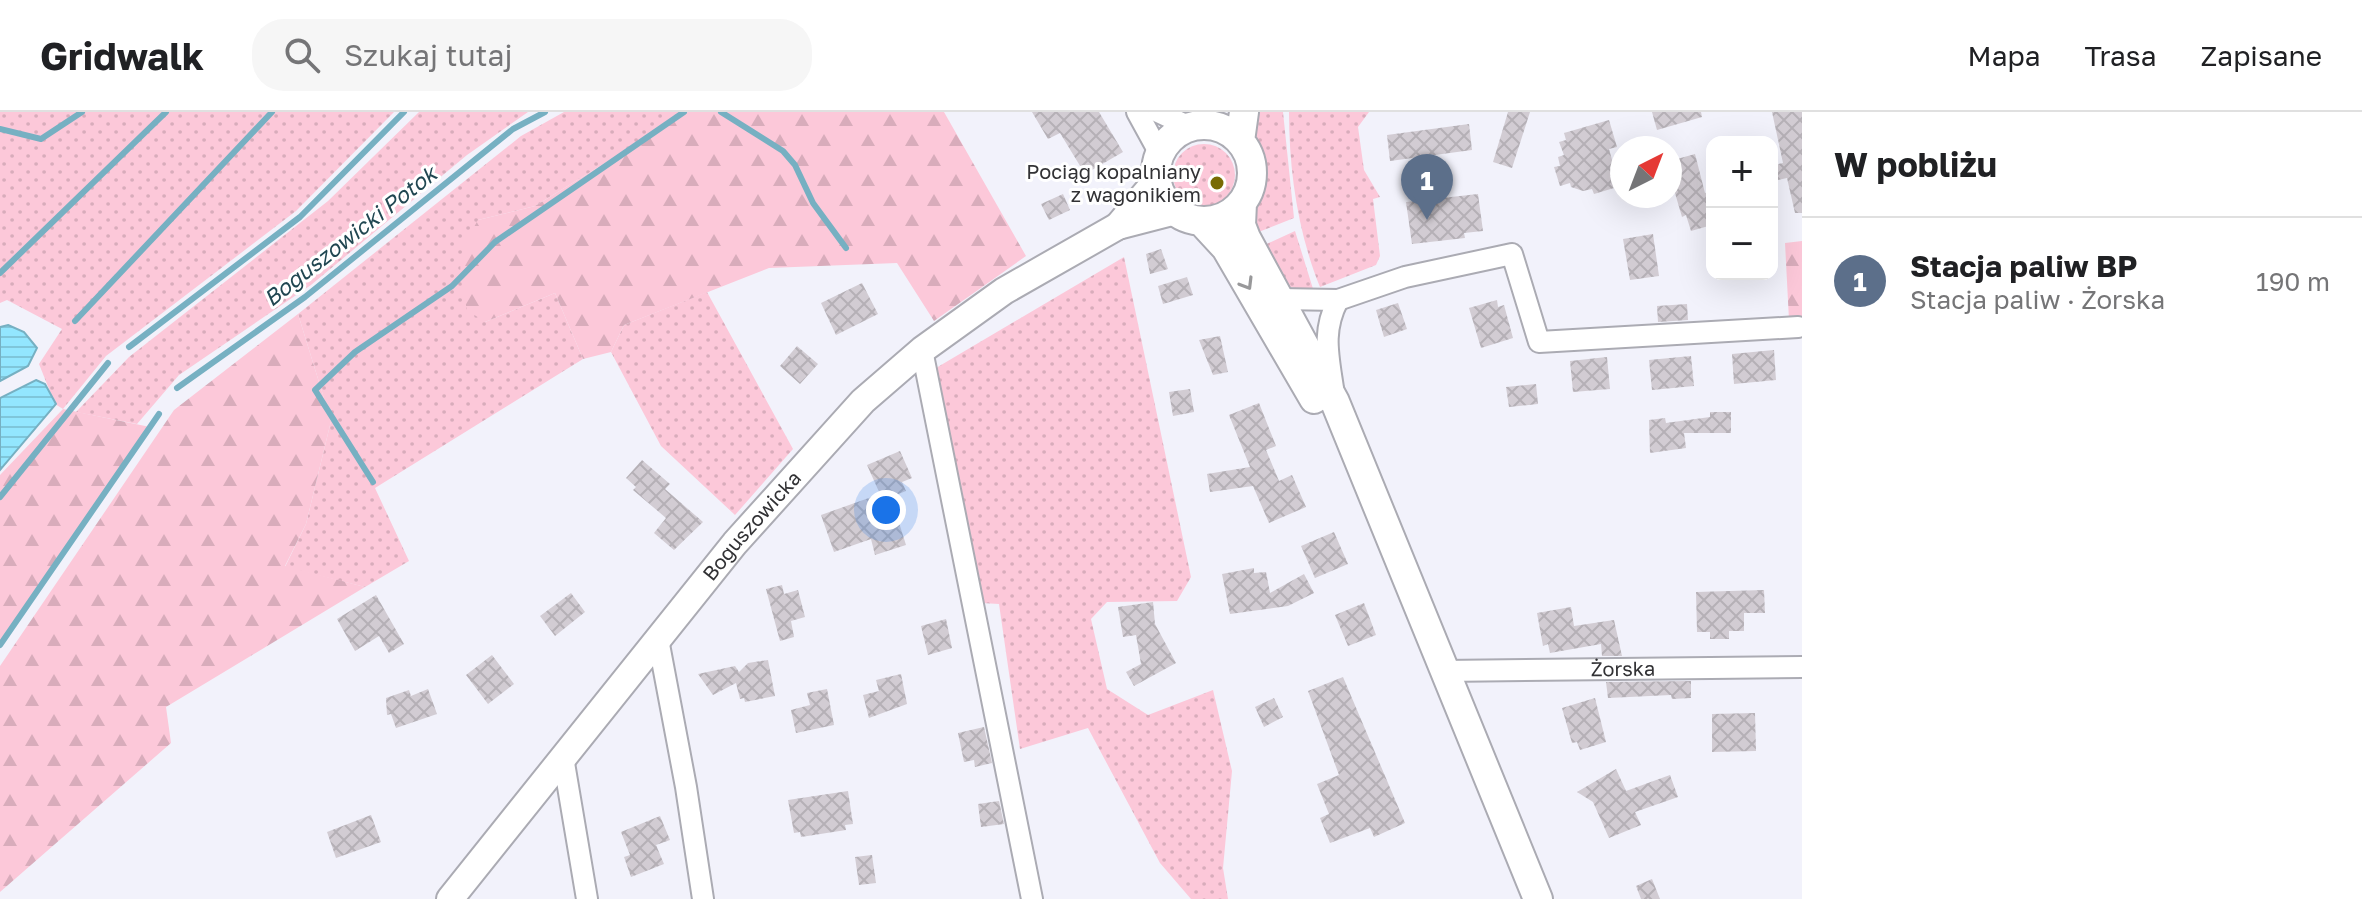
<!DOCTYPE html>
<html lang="pl">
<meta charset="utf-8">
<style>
:root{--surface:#fff;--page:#f6f6f6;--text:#202124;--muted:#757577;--line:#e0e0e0;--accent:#0f766e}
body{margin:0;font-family:"Golos Text",sans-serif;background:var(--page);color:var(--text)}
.controls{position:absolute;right:24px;top:24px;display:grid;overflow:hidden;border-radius:16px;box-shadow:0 8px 32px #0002}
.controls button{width:72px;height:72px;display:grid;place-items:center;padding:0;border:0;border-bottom:2px solid var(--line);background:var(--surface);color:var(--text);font:40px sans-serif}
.compass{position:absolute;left:1610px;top:24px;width:72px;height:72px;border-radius:50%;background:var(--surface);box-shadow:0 8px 32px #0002;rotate:42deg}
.you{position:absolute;left:886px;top:398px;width:28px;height:28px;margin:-20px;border:6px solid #fff;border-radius:50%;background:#1a73e8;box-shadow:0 0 0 12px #1a73e833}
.badge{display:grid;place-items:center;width:52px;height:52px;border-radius:50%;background:var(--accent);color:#fff;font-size:26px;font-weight:700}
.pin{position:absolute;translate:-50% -66px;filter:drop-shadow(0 2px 4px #0008)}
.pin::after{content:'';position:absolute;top:42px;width:28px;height:24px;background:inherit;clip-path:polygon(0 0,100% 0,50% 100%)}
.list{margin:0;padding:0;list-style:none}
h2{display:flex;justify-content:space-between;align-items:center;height:104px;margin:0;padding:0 32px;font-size:34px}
h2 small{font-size:26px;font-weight:400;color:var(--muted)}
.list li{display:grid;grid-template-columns:52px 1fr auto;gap:24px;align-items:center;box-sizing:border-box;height:128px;padding:0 32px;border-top:2px solid var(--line)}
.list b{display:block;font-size:30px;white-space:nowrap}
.list p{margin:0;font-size:26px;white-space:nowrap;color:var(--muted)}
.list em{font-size:26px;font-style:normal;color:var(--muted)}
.icon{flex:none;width:44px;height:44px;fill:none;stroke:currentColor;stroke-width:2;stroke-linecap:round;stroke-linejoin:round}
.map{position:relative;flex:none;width:1802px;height:787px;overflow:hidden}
header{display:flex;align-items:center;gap:48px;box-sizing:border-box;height:112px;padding:0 40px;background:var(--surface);border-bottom:2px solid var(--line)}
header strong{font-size:38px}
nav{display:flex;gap:44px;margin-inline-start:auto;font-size:28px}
.search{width:560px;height:72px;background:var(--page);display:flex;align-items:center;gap:20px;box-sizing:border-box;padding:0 28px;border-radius:32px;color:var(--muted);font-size:30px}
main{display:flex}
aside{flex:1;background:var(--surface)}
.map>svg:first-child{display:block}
.grass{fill:url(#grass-dots)}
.forest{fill:url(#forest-firs)}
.water{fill:url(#water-rules);stroke:#76b0c2;stroke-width:2}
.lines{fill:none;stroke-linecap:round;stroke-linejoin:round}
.stream{stroke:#76b0c2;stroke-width:6}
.building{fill:url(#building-cross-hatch)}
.minor-casing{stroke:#ababb3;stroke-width:24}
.tertiary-casing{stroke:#ababb3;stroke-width:30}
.secondary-casing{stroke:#ababb3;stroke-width:32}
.minor{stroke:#fff;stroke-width:20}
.tertiary{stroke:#fff;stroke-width:26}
.secondary{stroke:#fff;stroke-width:28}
.oneway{stroke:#98989a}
.poi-dot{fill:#786b04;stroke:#fff;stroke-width:3}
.labels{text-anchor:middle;stroke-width:6;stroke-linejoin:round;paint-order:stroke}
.poi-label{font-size:20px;fill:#323235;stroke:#fff;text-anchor:end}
.street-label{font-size:20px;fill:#323235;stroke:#fff}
.water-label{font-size:22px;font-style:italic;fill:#204651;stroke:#fff}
</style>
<header>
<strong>Gridwalk</strong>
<div class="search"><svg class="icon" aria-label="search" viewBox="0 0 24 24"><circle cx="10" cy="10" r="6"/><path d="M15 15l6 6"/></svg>Szukaj tutaj</div>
<nav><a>Mapa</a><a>Trasa</a><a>Zapisane</a></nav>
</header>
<main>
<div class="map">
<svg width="1802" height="787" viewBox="0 0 1802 787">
<defs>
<pattern id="grass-dots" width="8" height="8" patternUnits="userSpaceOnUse" patternTransform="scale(2)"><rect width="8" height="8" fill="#fcc8d9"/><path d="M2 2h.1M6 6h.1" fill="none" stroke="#d8acbb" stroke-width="1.8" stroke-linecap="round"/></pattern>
<pattern id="forest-firs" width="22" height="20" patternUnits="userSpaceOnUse" patternTransform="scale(2)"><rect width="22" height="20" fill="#fcc8d9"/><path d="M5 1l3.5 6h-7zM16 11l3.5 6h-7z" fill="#d8acbb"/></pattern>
<pattern id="water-rules" width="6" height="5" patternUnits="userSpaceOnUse" patternTransform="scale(2)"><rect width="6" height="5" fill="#93e6fe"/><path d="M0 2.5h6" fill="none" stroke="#7fc6da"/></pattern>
<pattern id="building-cross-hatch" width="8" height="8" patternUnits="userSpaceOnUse" patternTransform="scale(2)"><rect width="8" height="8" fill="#d2ccd3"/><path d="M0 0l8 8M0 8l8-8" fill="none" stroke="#b5b0b6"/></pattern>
</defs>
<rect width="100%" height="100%" fill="#f2f2fb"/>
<path class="grass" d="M0 0H394L296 99 106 244 63 297 55 292 39 252 62 217 7 188 0 191Z
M419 0H528L467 43 311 173 179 263 137 312 76 300 129 245 328 89Z
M564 0H688L535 94 478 108 485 210 555 181 583 247 375 376 409 449 365 475 285 455 306 412 331 309 298 202 521 24Z
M1253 0H1283L1294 106 1251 123V95L1262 62 1260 45 1250 20Z
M1289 0H1369L1358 15 1364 58 1380 85 1373 87 1380 144 1376 153 1320 175C1298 121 1289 59 1289 0Z
M1173 63a31 31 0 1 1 62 0a31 31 0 1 1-62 0Z
M1295 119 1314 180 1286 174 1260 135Z
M1124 145 1191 465 1177 489 1107 490 1091 507 1107 577 1148 603 1213 578 1232 659 1223 756 1228 787H1191L1160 751 1088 616 1020 637 999 492 982 491 936 256Z
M707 180 793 337 735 403 661 334 611 240 624 213Z"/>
<path class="forest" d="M688 0H944L1026 144 934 209 897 151 769 156 624 213 611 240 583 247 555 181 485 210 467 198C458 154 455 147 478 108L535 94Z
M1802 129V208H1789L1785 131Z
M298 202 331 309 306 412 285 454 365 475 166 595 171 631 0 780V554L174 298Z
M63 297 150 315 0 533V363Z"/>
<path class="water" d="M8 213 24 220 37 236 28 254 0 269V215Z
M36 268 45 272 56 292 0 358V286Z"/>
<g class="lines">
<path class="stream" d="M721 0 783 39 795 53 813 91 846 136
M0 17 41 27 82 0
M0 161 166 0
M75 209 272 0
M129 235 300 105 404 0
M177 276 305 185 513 17 545 0
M373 370 315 278 355 240 452 174 495 130 684 0
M0 385 108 251
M0 533 159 302"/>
</g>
<path class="building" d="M1032 0H1099L1123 40 1085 62 1060 21 1048 27Z
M1508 0H1530L1512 56 1493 50Z
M1652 0H1701L1702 5 1657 18Z
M1772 0H1802V101H1795L1787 66 1778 68 1774 53 1783 51Z
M1609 8 1617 35 1609 37 1616 62 1610 64 1614 76 1594 82 1592 77 1583 79 1571 75 1570 71 1560 74 1554 55 1560 54 1558 45 1564 43 1559 30 1566 28 1564 21Z
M1469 12 1472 38 1390 49 1387 23Z
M1695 42 1705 81 1712 79V113L1691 119 1686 103 1682 105 1670 64V49Z
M1063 82 1070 98 1049 108 1041 92Z
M1478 82 1483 119 1464 121 1465 126 1412 132 1406 90Z
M1653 122 1659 164 1630 168 1623 127Z
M1161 137 1168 157 1150 162 1146 142Z
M1187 165 1193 183 1163 192 1158 174Z
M862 171 878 202 836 223 821 191Z
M1497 188 1498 195 1504 193 1513 226 1481 236 1469 196Z
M1398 191 1407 217 1384 225 1376 198Z
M1687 192 1688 208 1658 210 1657 194Z
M1220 224 1228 260 1213 263 1199 228Z
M797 234 818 252 800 272 780 254Z
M1774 238 1776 268 1734 272 1732 242Z
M1691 244 1694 274 1652 278 1649 248Z
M1607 245 1610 277 1573 280 1570 249Z
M1536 272 1538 292 1509 295 1506 275Z
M1190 277 1194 300 1173 304 1169 280Z
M1259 291 1276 334 1266 338 1279 369 1292 363 1306 395 1269 411 1253 374 1210 380 1207 362 1250 355 1229 303Z
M1710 300H1731V321H1684L1686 336 1650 341 1649 308 1665 306 1666 311 1710 305Z
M900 339 912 366 902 370 906 379 891 385 906 433 875 443 871 427 834 440 821 403 880 382 867 353Z
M642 348 670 372 665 377 703 410 674 438 654 421 666 406 633 378 636 375 626 366Z
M1334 420 1348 452 1315 466 1301 434Z
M1254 456V461L1266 460 1270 481 1304 462 1314 481 1288 494 1230 502 1222 462Z
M782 473 784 482 798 478 805 505 791 509 794 525 780 529 766 477Z
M1764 478 1765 501H1744V519H1729V527H1710V520H1697L1696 480Z
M571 481 585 500 555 524 540 504Z
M376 483 404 532 389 541 379 524 355 539 337 507Z
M1153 490 1155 512 1176 551 1134 574 1126 560 1141 552 1136 523 1123 525 1118 495Z
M1364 491 1376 523 1348 534 1335 503Z
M1571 495 1574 514 1614 508 1622 544H1602L1601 532 1550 541 1548 532 1543 534 1537 501Z
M946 507 952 536 928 543 921 514Z
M492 543 514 572 488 592 466 563Z
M768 548 775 584 745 590 744 586 740 587 736 571 713 583 698 562 735 554 739 560 748 551Z
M901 562 907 592 869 606 863 583 879 579 876 568Z
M1343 565 1405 711 1374 725 1370 716 1330 731 1320 706 1329 702 1317 672 1339 663 1308 579Z
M1691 569V586L1672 587 1671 583 1608 586 1606 570Z
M428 577 437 602 396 616 391 602 387 603 386 586 409 578 411 584Z
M827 577 834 613 796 621 791 598 810 593 807 581Z
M1274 586 1283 605 1264 615 1255 595Z
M1595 586 1606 630 1580 638 1577 630 1572 631 1562 596Z
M1755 601 1756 639 1712 640V602Z
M984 615 992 651 975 655 974 648 964 650 958 621Z
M1616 657 1626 679 1670 663 1678 685 1635 700 1641 713 1609 726 1593 690 1577 680Z
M848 679 853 712 845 713 846 718 801 725 800 720 794 721 788 688Z
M999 689 1004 712 981 715 978 692Z
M371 703 381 730 336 746 327 720Z
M660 704 670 728 656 733 664 752 631 765 624 745 630 743 621 720Z
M872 743 876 771 859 773 855 745Z
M1652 767 1660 787H1641L1636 774Z"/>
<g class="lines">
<defs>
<g id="minor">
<path d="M1137 0 1160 42"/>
<path d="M1158 0 1190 15"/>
<path d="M1280 187 1338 188 1405 165 1512 142 1539 230 1798 215"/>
<path d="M922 238 1032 787"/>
<path d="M1333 276C1328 242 1322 219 1338 188"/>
<path d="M658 527 686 675 703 787"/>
<path id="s1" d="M1443 559 1802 555"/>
<path d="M563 645 587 787"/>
</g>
<g id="tertiary">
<path d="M1118 114 1157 68"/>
<path id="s2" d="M450 787 735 431 863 289 922 238 1004 179 1118 114 1176 99"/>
</g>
<path id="secondary" d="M1156 61a48 48 0 1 1 96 0a48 48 0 1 1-96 0Z
M1240 29 1244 0
M1242 91 1241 113 1246 126 1335 290 1538 787
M1201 109 1226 136 1314 287"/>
</defs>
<use href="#minor" class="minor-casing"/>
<use href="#tertiary" class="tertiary-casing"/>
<use href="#secondary" class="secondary-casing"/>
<use href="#minor" class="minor"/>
<use href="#tertiary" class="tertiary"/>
<use href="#secondary" class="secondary"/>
</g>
<defs><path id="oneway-chevron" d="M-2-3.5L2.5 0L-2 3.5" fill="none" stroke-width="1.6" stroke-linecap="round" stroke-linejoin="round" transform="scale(2)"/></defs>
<use class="oneway" href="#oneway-chevron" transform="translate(1247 172) rotate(59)"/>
<circle class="poi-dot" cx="1217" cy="71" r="8"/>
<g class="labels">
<g class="poi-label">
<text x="1201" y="67">Pociąg kopalniany<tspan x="1201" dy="23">z wagonikiem</tspan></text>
</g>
<g class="street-label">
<text dy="7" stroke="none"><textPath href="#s2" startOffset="480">Boguszowicka</textPath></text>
<text dy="7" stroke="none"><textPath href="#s1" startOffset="180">Żorska</textPath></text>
</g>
<g class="water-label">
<text transform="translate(350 124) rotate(-38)" y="8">Boguszowicki Potok</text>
</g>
</g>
</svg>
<div class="controls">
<button>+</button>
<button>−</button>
</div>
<svg class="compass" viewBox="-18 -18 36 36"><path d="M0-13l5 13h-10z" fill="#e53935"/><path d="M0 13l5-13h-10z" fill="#757577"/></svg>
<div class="you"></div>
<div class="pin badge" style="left:1427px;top:108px;background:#5c6f8a">1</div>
</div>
<aside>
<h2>W pobliżu<small></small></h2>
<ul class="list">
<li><span class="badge" style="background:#5c6f8a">1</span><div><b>Stacja paliw BP</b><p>Stacja paliw · Żorska</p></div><em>190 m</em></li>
</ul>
</aside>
</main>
